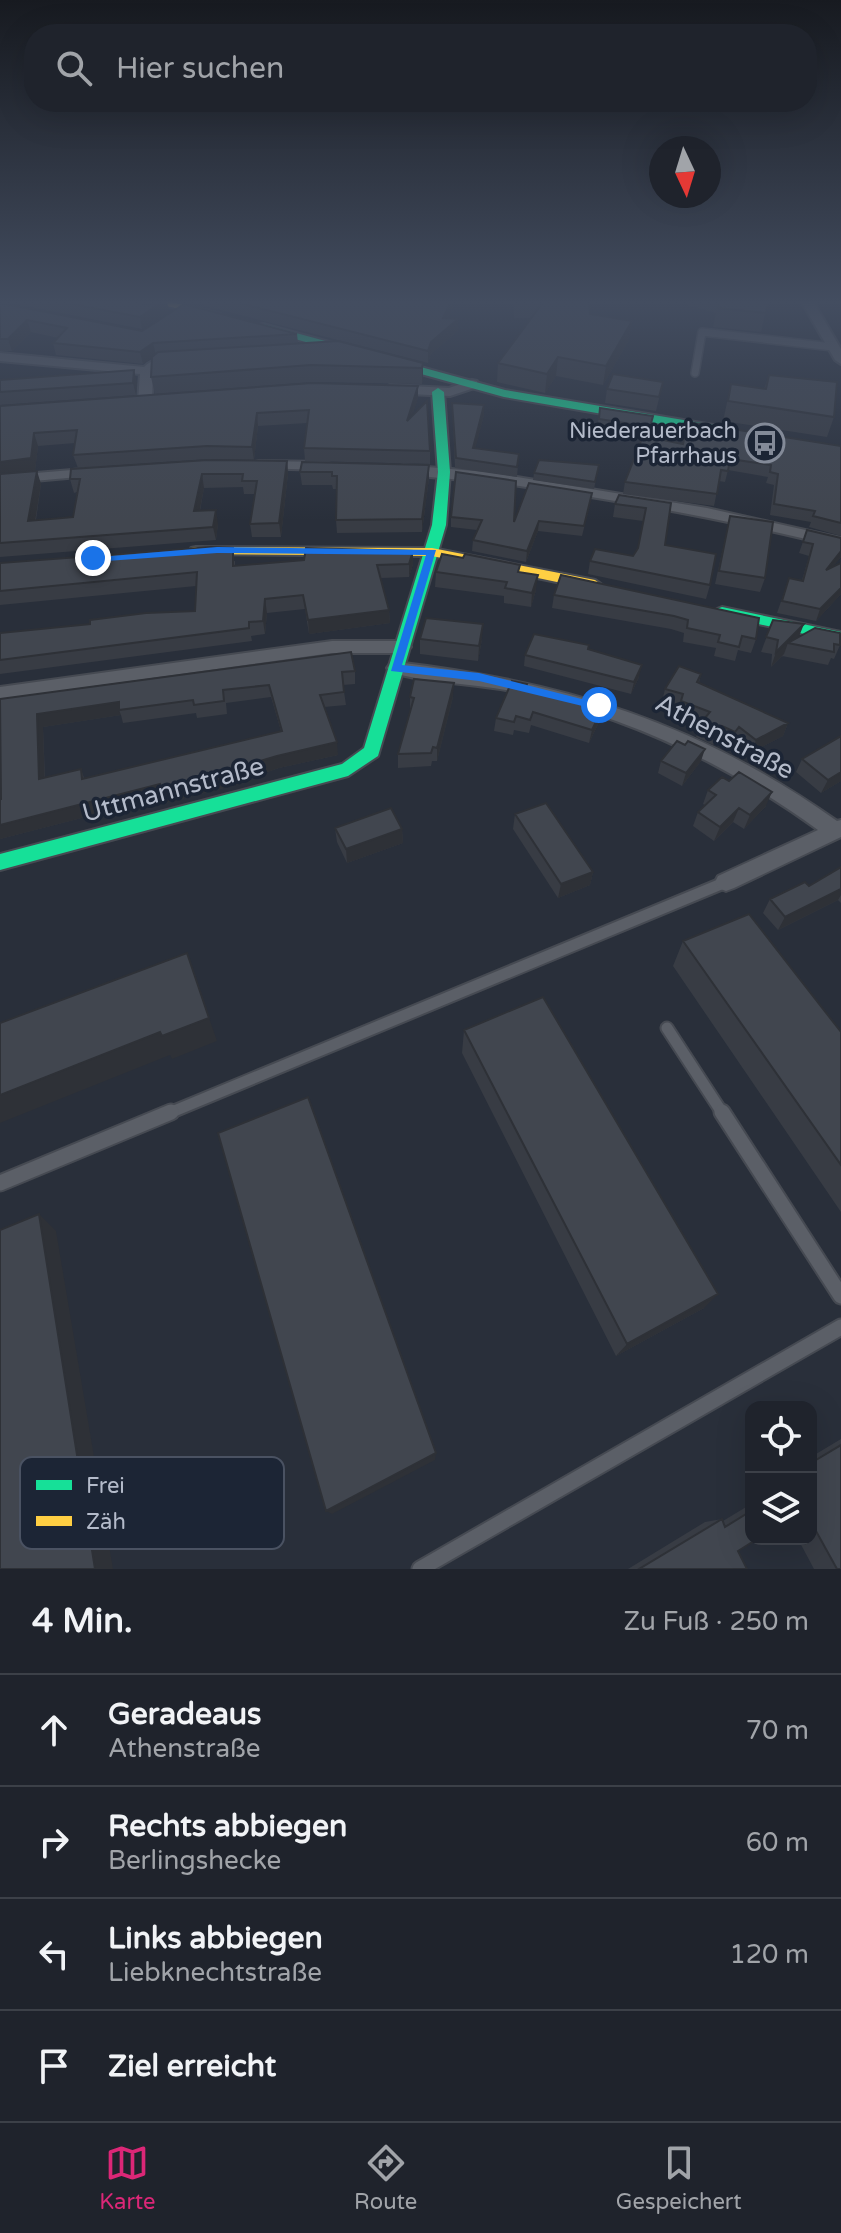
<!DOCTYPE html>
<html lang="de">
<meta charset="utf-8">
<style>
:root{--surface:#1f232c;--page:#2c2f38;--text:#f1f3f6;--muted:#a1a4a9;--line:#3c4048;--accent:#db2777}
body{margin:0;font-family:"Varela Round",sans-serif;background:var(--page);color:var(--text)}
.controls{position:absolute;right:24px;bottom:24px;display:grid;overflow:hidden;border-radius:16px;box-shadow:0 8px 32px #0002}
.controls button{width:72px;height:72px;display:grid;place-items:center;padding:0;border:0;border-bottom:2px solid var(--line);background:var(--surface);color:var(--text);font:40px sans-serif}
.compass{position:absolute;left:649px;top:136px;width:72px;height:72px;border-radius:50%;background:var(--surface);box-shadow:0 8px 32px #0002;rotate:176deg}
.stop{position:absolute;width:24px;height:24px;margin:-18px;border:6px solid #1a73e8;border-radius:50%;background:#fff}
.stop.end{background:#1a73e8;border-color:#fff;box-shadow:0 2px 8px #0008}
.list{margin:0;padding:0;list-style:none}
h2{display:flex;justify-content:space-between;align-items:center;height:104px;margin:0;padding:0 32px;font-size:34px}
h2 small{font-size:26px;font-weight:400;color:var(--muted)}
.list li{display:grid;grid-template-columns:52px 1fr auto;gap:24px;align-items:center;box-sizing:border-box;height:112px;padding:0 32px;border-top:2px solid var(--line)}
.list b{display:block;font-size:30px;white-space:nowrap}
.list p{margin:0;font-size:26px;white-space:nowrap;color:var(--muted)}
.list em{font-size:26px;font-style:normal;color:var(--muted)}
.icon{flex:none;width:44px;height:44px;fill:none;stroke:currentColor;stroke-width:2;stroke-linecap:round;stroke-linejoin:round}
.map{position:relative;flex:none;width:841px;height:1569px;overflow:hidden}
.search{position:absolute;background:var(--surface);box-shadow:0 8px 32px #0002;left:24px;right:24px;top:24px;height:88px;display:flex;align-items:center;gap:20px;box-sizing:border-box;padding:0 28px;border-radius:32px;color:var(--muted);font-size:30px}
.sheet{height:552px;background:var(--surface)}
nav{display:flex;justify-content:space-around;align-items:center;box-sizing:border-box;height:112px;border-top:2px solid var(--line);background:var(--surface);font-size:22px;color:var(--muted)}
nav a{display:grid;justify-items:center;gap:4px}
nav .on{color:var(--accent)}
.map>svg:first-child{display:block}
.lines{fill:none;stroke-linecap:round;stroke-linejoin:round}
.lane-far2-casing{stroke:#464a52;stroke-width:10}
.lane-far1-casing{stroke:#464a52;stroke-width:15}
.lane-casing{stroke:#464a52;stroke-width:19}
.street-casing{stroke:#464a52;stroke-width:4}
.fast-casing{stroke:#464a52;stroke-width:4}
.slow-casing{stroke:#464a52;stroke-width:4}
.lane-far2{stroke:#5b5f67;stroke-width:7}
.lane-far1{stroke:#5b5f67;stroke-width:11}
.lane{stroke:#5b5f67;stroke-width:15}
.street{fill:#5b5f67;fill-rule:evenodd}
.fast{fill:#16e098;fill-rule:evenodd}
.slow{fill:#ffcf43;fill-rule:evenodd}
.wall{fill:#383c44;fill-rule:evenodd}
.shaded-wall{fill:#2e3137}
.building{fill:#41464f;stroke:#2e3137;stroke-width:2;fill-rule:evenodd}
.route{fill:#1a73e8}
.labels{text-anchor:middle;stroke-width:7;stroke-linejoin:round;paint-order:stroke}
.far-poi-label{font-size:22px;fill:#b4bbca;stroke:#1c2535;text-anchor:end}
.street-label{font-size:26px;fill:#b4bbca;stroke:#1c2535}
.key{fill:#1c2535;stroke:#4a5262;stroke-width:2}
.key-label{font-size:22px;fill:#b4bbca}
</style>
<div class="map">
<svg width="841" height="1569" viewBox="0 0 841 1569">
<rect width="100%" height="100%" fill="#292f3a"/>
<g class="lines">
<defs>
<path id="lane-far2" d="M695 373 702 332 833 347"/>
<path id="lane-far1" d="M667 1028 723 1114
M167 1114 726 882"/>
<path id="lane" d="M722 1112 841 1296
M0 1183 171 1112
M420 1569 841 1327"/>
<path id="street" d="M801 301H813L841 349V364L835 360Z
M0 353 144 367C153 358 172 352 183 360L160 365 153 372 152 401 145 405 138 401 140 374 0 361Z
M472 380 477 381V387L450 396 390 393 384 389 390 385 449 388Z
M259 461 327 462 334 466 327 470 254 468V462Z
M403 465 487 472 707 508 841 538V548C733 520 623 501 513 485 475 479 435 480 398 472L396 469Z
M96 468 101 469V475L0 484V476Z
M332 641H402L411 647 402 653H332L0 699V687Z
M396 662C565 682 697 722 837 821L841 820V837L734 888 726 891 718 888 715 882 718 876 818 830C726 763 627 716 516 692 475 683 430 684 390 672L387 668 390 664Z"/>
<path id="fast" d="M263 324 505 390 725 427 731 431 725 435 504 397 259 329V325Z
M438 388 444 392 450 472 446 525 378 756 348 776 0 870V854L342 764 364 748 432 525 438 472 432 392Z
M722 607 841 632V642L717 615V609Z"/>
<path id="slow" d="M145 301H167L220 314 215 317Z
M196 547 432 548 595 580 602 585 595 590 432 556 191 554V548Z"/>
</defs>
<use href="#lane-far2" class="lane-far2-casing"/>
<use href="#lane-far1" class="lane-far1-casing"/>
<use href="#lane" class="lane-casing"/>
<use href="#street" class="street-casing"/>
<use href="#fast" class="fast-casing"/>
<use href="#slow" class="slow-casing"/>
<use href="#lane-far2" class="lane-far2"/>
<use href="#lane-far1" class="lane-far1"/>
<use href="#lane" class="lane"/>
<use href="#street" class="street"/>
<use href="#fast" class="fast"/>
<use href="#slow" class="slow"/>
</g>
<path class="wall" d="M0 301H129L169 311 142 329Z
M186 301H453V309L448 318 458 331 431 354 428 363Z
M514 301H589L590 314 629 340 603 385 556 376 545 393 497 382 498 363 531 318H514Z
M674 301H768L761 332 713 327 716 313Z
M0 303 142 331 297 334 298 343 423 363V380L422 384 313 382 155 394 151 377 152 357 143 364 56 355 53 343 58 338 31 332 12 351H0Z
M769 375 834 417 827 437 723 421 731 384 764 389Z
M0 380 137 383 136 395 0 405Z
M663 382 656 411 605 403 607 389Z
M418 386V398L412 415 430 451V464L305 461 304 448 307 423 258 426 254 460 210 459 78 468 73 455 75 443 38 446 35 471 41 484 36 520 73 517 77 492 74 493 70 479 287 461 288 474 281 537H252L250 524 255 494H244L243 487 204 488 200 511 218 524 216 540 0 557V406Z
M452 403 484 405V415L475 448 519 454 517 477 455 468Z
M600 408 651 428 648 437 683 444 841 446V536L809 527 811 522 770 515 774 485 766 483 768 477 728 470 725 482 719 481 714 506 623 494 625 482 643 438 597 430Z
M429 465V478L422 532 337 533 336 520 337 489H333L332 485H302L300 472Z
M599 465 594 489 533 480 534 473Z
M671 503 665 545 710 585 706 599 588 574 590 561 633 556 638 549 643 521 613 517 615 504Z
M590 504 582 536 538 531 526 562 472 551 473 540 477 530 451 527V517L514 522Z
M730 516 765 578 760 592 715 584Z
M807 530 841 538V557L833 566 841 563V594L816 621 777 613 789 578 802 580 809 556 799 553Z
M235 561V566L413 564 409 577 381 578 389 610 390 623 309 634 305 609 267 613 265 634 251 636 252 641 0 674V633L90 624 195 611 196 586 0 605V563Z
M436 572H520L536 590 531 607 504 603V596L435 587Z
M561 575 756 639 751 653 738 650 735 661 714 656 716 648 683 642 684 633 671 629 552 608 554 595Z
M773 620 799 637 840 645 834 659 831 658 828 665 782 656 784 654 771 667 772 654 761 652Z
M420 639H482L478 661 420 654Z
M588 649 639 677 631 694 524 666 525 655Z
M355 671V684L343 685 346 705 324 707 338 755 279 768 250 778 251 781 165 803 163 797 0 839V799H1L0 699ZM271 697 281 731 84 778 81 769 45 778 43 727 121 715 123 723 196 713 197 718 227 714 226 703Z
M701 674 699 683 788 723 783 736 752 752 734 740 731 744 718 738 713 745 696 737 702 723 678 713 679 706 662 702 665 689Z
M526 691 600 720 589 743 531 725 529 733 514 730 513 735 494 731 496 718Z
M410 697H453L437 761H432L431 766 398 768V754L410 711Z
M841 735V781L821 793 796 772 802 759 840 736Z
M661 761H701L682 786 658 773Z
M708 790 766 806 744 829 733 822 714 841 693 826 698 812 705 805 703 804Z
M515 814 593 872 590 885 558 898 513 829Z
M335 828 402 829 403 843 347 863 337 842Z
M841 867V903L838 900 778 930 763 913 770 899 809 886Z
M683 941 841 1032V1212L673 966Z
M464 1030 704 1308 616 1356 462 1053Z
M841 1439V1569H814L798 1539H811V1457Z
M751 1504V1539L738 1551 747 1569H628L705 1522 722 1519 723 1521Z"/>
<path class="shaded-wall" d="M163 301H167L169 311 142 329 140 317Z
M451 301H453V309L443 330V318Z
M458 319V331L431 354 428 363V351L431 342Z
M27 320 31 332 12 351 8 339Z
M632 321 629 340 603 385 606 366Z
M153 343 156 355 143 364 140 352Z
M558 357 556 376 545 393 547 374Z
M423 363V380L422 384V368Z
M134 370 137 383 136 395 133 383Z
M418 386V398L407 434V421Z
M484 405V415L473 458V448Z
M257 413 258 426 254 460 252 447Z
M34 433 38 446 35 471 0 476V462Z
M287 461 288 474 281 537 279 523Z
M429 465V478L422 532V519Z
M37 471 41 484 33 534 28 521Z
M202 474 204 488 197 524 194 511Z
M216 510 218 524 216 540 213 527Z
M539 521 538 531 526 562 527 551Z
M413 551V564L409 577V564Z
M841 551V557L821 581 826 570Z
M538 575 536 590 531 607 532 593Z
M841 588V594L816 621 820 609Z
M265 599 267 613 265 634 263 621Z
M389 610 390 623 309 634 308 620Z
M483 624 482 639 478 661 479 646Z
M804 624 798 639 788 643 784 654 771 667 776 652Z
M642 665 639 677 631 694 634 682Z
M454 683 453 697 437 761V748Z
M119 702V710L121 715 43 727 45 792 39 779 37 714Z
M603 707 600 720 589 743 592 730Z
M788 723 783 736 752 752 756 740Z
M722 726 718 738 713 745 717 732Z
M337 742 338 755 279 768 250 778 251 781 165 803 163 797 0 839V825L160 784 247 765 277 756Z
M705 749 701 761 682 786 686 773Z
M841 772V781L821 793 828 780Z
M772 792 766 806 744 829 750 815Z
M739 808 733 822 714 841 720 827Z
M402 829 403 843 347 863 346 849Z
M593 872 590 885 558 898 561 884Z
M841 889V895L838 900 778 930 785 917Z
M187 953 217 1041 172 1059 170 1055 0 1123V1095Z
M39 1214 56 1231 113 1569H95Z
M718 1294 704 1308 616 1356 627 1344Z
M436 1453 435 1460 332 1514 326 1511Z"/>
<path class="building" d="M56 301H129L150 305 155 301H163L140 317Z
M231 301H451L443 318 458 319 431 342 428 351Z
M544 301H589L590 314 632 321 606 366 558 357 547 374 498 363Z
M719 301H768L766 313 718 308Z
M0 303 142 331 184 304 297 334 153 343 140 352 53 343 67 328 27 320 8 339H0Z
M338 341 423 363 422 368 311 365 151 377 152 357 158 352Z
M134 370 133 383 0 392V380Z
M613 374 663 382 659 397 607 389Z
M769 375 837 382 834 417 728 401 731 384 766 389Z
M312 383 418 386 407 421 427 401 430 451 304 448 309 410 257 413 252 447 207 446 73 455 77 430 34 433 31 458 0 462V406Z
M452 403 484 405 473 448 519 454 517 467 456 458Z
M600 408 653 416 650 427 599 419Z
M688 422 841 446V523L813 516 815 511 774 504 778 474 770 472 771 465 730 459 728 471 721 470 717 494 625 482 643 436 683 444Z
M208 460 287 461 279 523 250 524 257 481H242L243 474H202L194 511 216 510 213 527 0 543V474L37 471 28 521 73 517 80 479H70L71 469Z
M539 460 599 465 595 482 534 473Z
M302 462 429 465 422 519 336 520 337 476H332V472H300Z
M456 472 516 481 514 522 529 483 592 493 584 526 539 521 527 551 473 540 482 520 451 517Z
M619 495 671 503 665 545 716 554 710 585 590 561 595 549 633 556 638 548 646 508 615 504Z
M730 516 773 522 765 578 719 571Z
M807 530 841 538V551L826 570 841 563V588L820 609 782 601 789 578 803 581 813 544 803 542Z
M211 547 233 548V566L304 560 306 548 413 551 409 564 377 565 389 610 308 620 303 595 265 599 263 621 249 622V628L0 660V633L90 624V620L146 613 195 611 197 572 0 591V563Z
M442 554 463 558 465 554 520 565 518 572 538 575 532 593 505 588 507 582 436 572Z
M561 575 759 618 756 639 742 636 739 647 718 642 720 635 687 628 688 620 674 616 554 595Z
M426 618 483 624 479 646 420 639Z
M773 620 804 624 776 652 778 640 766 637Z
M815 628 840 633V645L834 644V652L788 643Z
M534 634 589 645 588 649 642 665 634 682 525 655Z
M351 652 355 671 342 672 344 692 320 695 337 742 277 756 247 765 248 769 161 791 160 784 0 825V799H1L0 699ZM269 685 282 731 82 779 81 769 39 779 37 714 119 702V710L193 700 194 705 224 701 223 690Z
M679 666 701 674 697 682 788 723 756 740 739 727 735 732 722 726 717 732 700 724 710 712 681 701 683 694 665 689Z
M414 679 454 683 437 748 433 747 431 753 398 754 414 698 410 697Z
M512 681 527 684 525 690 603 707 592 730 533 712 530 720 516 716 514 722 496 718Z
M841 736V772L828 780 802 759Z
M677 741 685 745 688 741 705 749 686 773 661 761Z
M739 772 772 792 750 815 739 808 720 827 698 812 716 795 708 790 722 777 729 781Z
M546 803 593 872 561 884 515 814Z
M391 808 402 829 346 849 335 828Z
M841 867V889L785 917 770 899 805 882 809 886Z
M749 914 841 1032V1165L683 941Z
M187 953 209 1018 162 1036 160 1032 0 1095V1023Z
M543 997 718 1294 627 1344 464 1030Z
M308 1097 436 1453 326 1511 218 1133Z
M39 1214 95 1569H0V1230Z
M841 1445V1569H837L811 1522V1463Z
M751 1511V1539H757L738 1551 747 1569H639L722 1519 725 1527Z"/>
<linearGradient id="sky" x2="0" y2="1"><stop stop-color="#171a20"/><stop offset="0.58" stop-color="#434d60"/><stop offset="1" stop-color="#434d60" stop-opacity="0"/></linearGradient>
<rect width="841" height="521" fill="url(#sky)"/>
<path class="route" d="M217 547 436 550 402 665 479 673 605 705 599 710 479 681 391 671 426 555 217 553 93 562 88 558Z"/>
<defs>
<symbol id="bus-ring" viewBox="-11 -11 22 22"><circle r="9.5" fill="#1c2535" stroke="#838a98" stroke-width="1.5"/><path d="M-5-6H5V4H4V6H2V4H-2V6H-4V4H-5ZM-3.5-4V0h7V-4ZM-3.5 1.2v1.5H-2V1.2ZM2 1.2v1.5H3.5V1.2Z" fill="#838a98"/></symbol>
</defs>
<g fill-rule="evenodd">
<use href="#bus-ring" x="743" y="421" width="44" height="44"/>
</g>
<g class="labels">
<g class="far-poi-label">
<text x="737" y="438">Niederauerbach<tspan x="737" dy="25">Pfarrhaus</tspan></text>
</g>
<g class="street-label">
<text transform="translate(725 736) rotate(28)" y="9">Athenstraße</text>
<text transform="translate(173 789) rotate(-15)" y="9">Uttmannstraße</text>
</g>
</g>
<rect x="20" y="1457" width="264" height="92" rx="12" class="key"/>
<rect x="36" y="1480" width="36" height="10" fill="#16e098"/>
<rect x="36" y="1516" width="36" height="10" fill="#ffcf43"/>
<g class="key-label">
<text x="86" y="1493">Frei</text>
<text x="86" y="1529">Zäh</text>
</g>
</svg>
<div class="controls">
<button><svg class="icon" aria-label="locate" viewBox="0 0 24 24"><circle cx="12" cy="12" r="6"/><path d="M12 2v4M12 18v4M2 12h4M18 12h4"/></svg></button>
<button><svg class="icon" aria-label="layers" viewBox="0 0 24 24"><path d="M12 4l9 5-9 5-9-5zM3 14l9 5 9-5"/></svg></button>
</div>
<svg class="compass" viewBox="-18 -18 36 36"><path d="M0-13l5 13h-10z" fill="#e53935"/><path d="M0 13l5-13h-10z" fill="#a1a4a9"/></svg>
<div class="stop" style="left:599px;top:705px"></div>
<div class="stop end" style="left:93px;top:558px"></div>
<div class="search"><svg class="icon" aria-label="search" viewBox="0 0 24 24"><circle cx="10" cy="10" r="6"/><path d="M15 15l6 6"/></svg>Hier suchen</div>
</div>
<section class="sheet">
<h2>4 Min.<small>Zu Fuß · 250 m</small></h2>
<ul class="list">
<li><svg class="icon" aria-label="ahead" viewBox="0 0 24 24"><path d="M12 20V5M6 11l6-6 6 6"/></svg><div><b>Geradeaus</b><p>Athenstraße</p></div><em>70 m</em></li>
<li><svg class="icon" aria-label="right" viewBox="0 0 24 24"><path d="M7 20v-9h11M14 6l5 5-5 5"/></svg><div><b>Rechts abbiegen</b><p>Berlingshecke</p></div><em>60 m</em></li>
<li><svg class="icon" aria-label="left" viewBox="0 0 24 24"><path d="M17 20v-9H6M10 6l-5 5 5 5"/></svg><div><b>Links abbiegen</b><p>Liebknechtstraße</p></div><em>120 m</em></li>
<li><svg class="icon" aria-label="arrive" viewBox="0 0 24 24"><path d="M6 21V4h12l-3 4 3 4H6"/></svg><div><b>Ziel erreicht</b></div></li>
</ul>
</section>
<nav>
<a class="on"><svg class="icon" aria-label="map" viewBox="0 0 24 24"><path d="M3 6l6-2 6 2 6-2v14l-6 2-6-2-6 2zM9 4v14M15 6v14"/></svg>Karte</a>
<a><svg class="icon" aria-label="directions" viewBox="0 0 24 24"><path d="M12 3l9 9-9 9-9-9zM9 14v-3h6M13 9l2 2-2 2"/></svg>Route</a>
<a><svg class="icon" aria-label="saved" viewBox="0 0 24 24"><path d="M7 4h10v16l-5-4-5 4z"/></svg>Gespeichert</a>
</nav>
